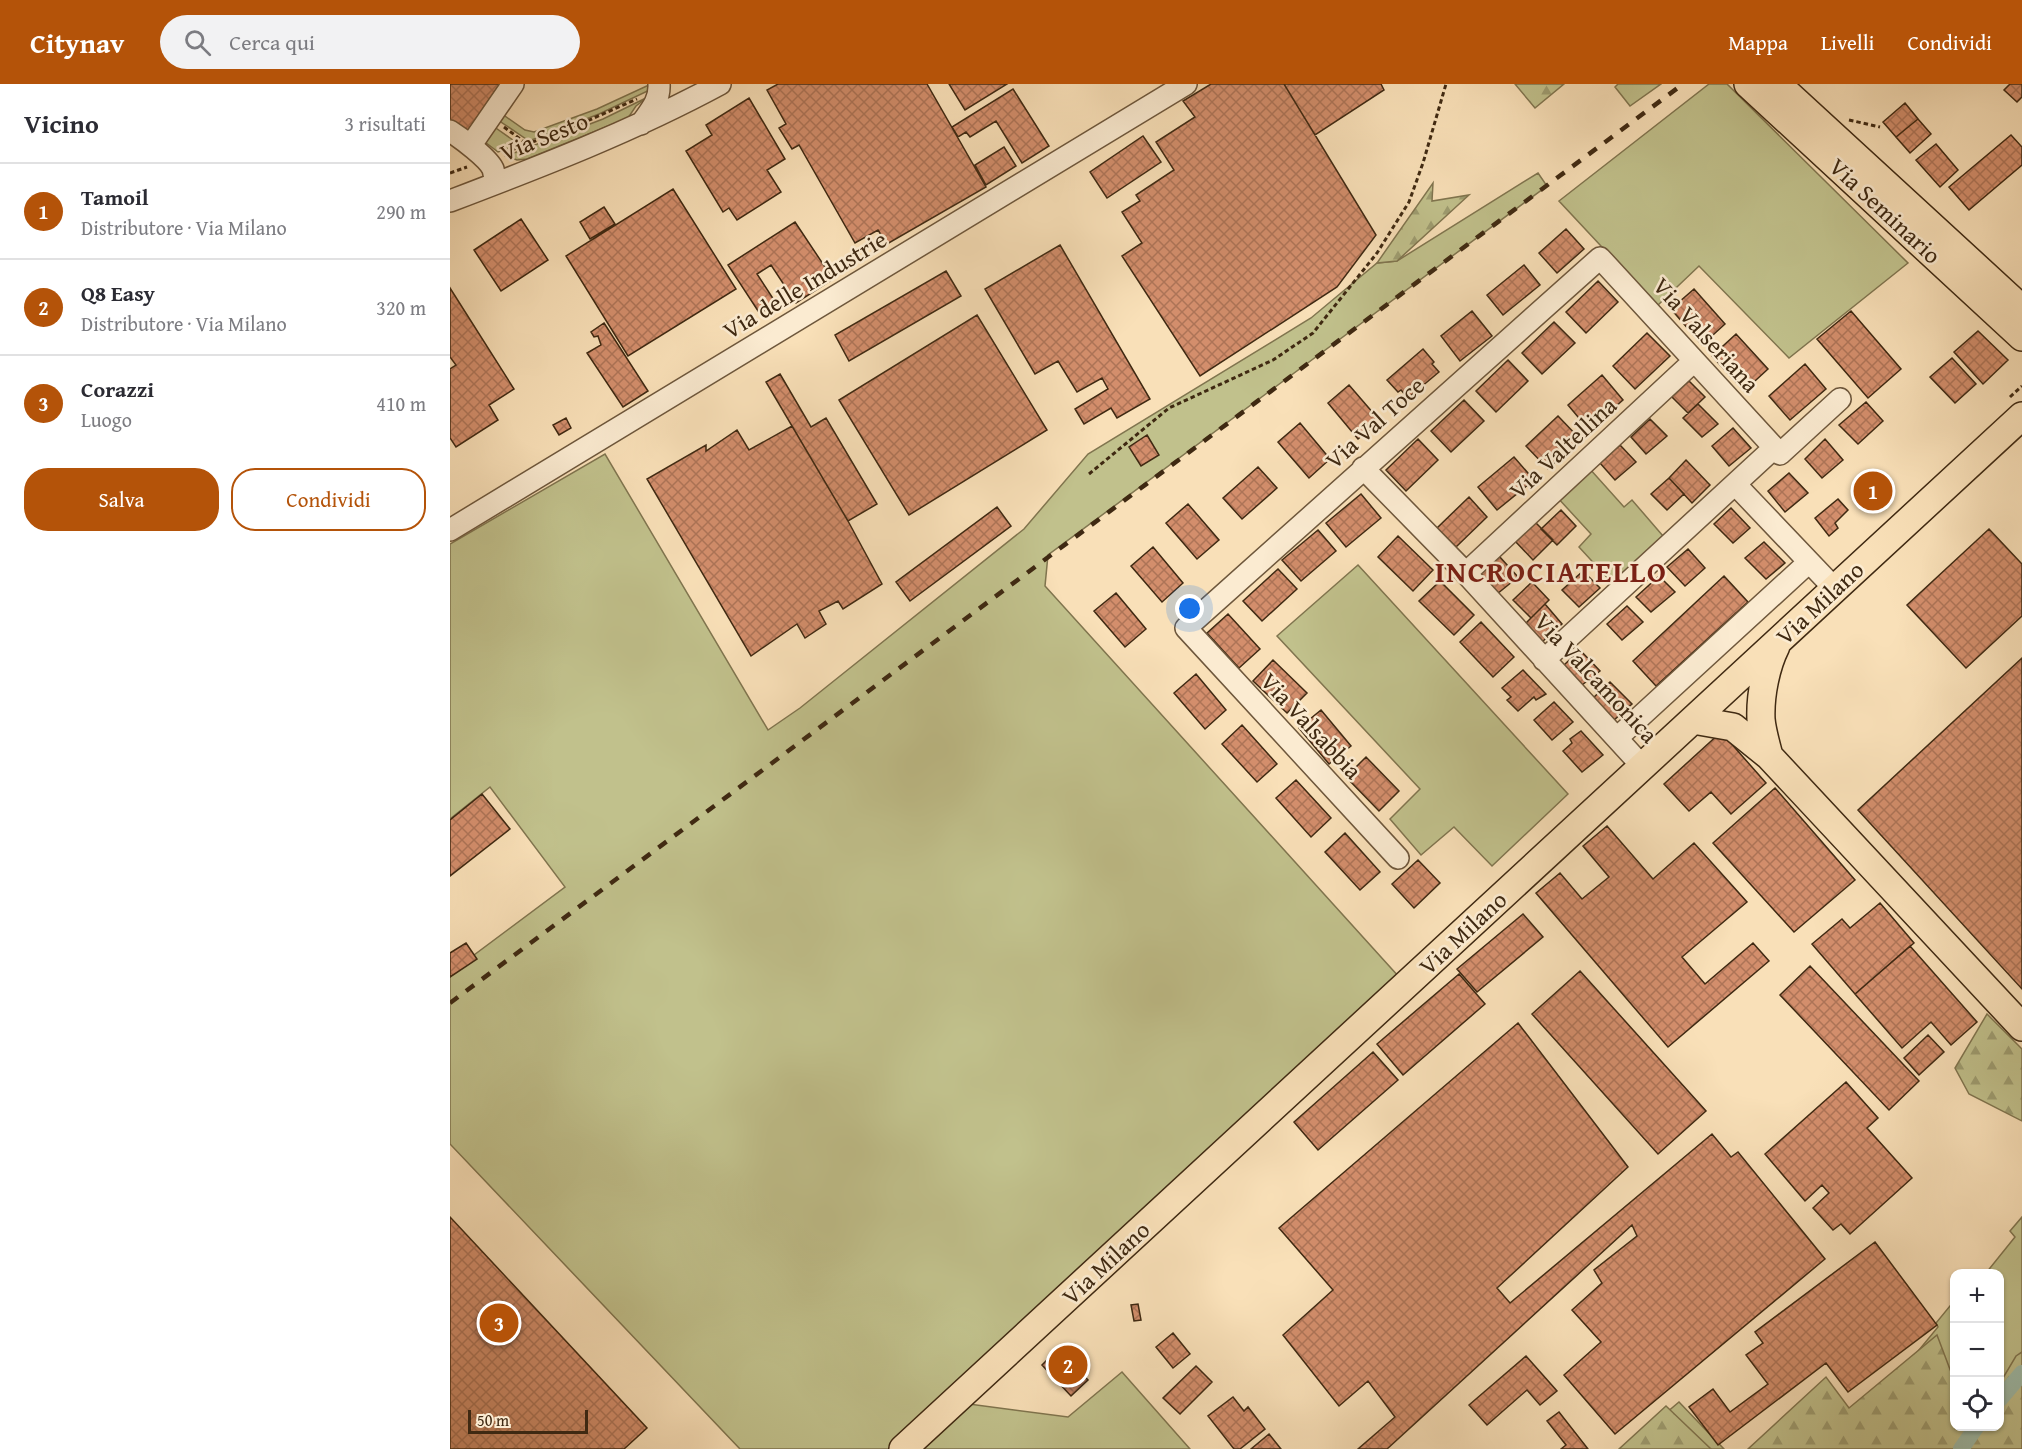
<!DOCTYPE html>
<html lang="it">
<meta charset="utf-8">
<style>
:root{--surface:#fff;--page:#f2f2f3;--text:#2b2b33;--muted:#7c7c81;--line:#e1e1e2;--accent:#b45309}
body{margin:0;font-family:"Gentium Book Plus",serif;background:var(--page);color:var(--text)}
.controls{position:absolute;right:18px;bottom:18px;display:grid;overflow:hidden;border-radius:12px;box-shadow:0 2px 4px #0004}
.controls button{width:54px;height:54px;display:grid;place-items:center;padding:0;border:0;border-bottom:2px solid var(--line);background:var(--surface);color:var(--text);font:30px sans-serif}
.scale{position:absolute;left:18px;bottom:15px;width:120px;box-sizing:border-box;padding-left:6px;border:3px solid #3f2912;border-top:0;font-size:16px;line-height:21px;white-space:nowrap;color:#3f2912;-webkit-text-stroke:4px #fbebd1;paint-order:stroke}
.you{position:absolute;left:740px;top:525px;width:21px;height:21px;margin:-15px;border:4px solid #fff;border-radius:50%;background:#1a73e8;box-shadow:0 0 0 9px #1a73e833}
.badge{display:grid;place-items:center;width:39px;height:39px;border-radius:50%;background:var(--accent);color:#fff;font-size:20px;font-weight:700}
.pin{position:absolute;translate:-50% -50%;border:3px solid #fff;box-shadow:0 2px 6px #0006}
.list{margin:0;padding:0;list-style:none}
h2{display:flex;justify-content:space-between;align-items:center;height:78px;margin:0;padding:0 24px;font-size:26px}
h2 small{font-size:20px;font-weight:400;color:var(--muted)}
.list li{display:grid;grid-template-columns:39px 1fr auto;gap:18px;align-items:center;box-sizing:border-box;height:96px;padding:0 24px;border-top:2px solid var(--line)}
.list b{display:block;font-size:22px;white-space:nowrap}
.list p{margin:0;font-size:20px;white-space:nowrap;color:var(--muted)}
.list em{font-size:20px;font-style:normal;color:var(--muted)}
.actions{display:flex;gap:12px;padding:18px 24px}
.actions a{flex:1;padding:14px 0;border:2px solid var(--accent);border-radius:24px;text-align:center;font-size:21px;color:var(--accent)}
.actions .main{background:var(--accent);color:#fff}
.icon{flex:none;width:33px;height:33px;fill:none;stroke:currentColor;stroke-width:2;stroke-linecap:round;stroke-linejoin:round}
.map{position:relative;flex:none;width:1572px;height:1365px;overflow:hidden}
header{display:flex;align-items:center;gap:36px;box-sizing:border-box;height:84px;padding:0 30px;background:var(--accent);color:#fff}
header strong{font-size:28px}
nav{display:flex;gap:33px;margin-inline-start:auto;font-size:21px}
.search{width:420px;height:54px;background:var(--page);display:flex;align-items:center;gap:15px;box-sizing:border-box;padding:0 21px;border-radius:33px;color:var(--muted);font-size:22px}
main{display:flex}
aside{flex:1;background:var(--surface)}
.map>svg:first-child{display:block}
.green{fill:#c1c18c;stroke:#80754f;stroke-width:1.5}
.forest{fill:url(#forest-firs);stroke:#80754f;stroke-width:1.5}
.lines{fill:none;stroke-linecap:round;stroke-linejoin:round}
.canal{stroke:#9ebdab;stroke-width:16}
.building{fill:url(#building-cross-hatch);stroke:#3f2912;stroke-width:1.5}
.minor-casing{stroke:#6e573c;stroke-width:24}
.major-casing{stroke:#3f2912;stroke-width:30}
.path{stroke:#3f2912;stroke-width:3;stroke-dasharray:4.5 3;stroke-linecap:butt}
.minor{stroke:#fbebd1;stroke-width:21}
.major{stroke:#f9e0b8;stroke-width:27}
.rail{stroke:#3f2912;stroke-width:4.5;stroke-dasharray:10 10;stroke-linecap:butt}
.labels{text-anchor:middle;stroke-width:5;stroke-linejoin:round;paint-order:stroke}
.street-label{font-size:24px;fill:#3f2912;stroke:#fbebd1}
.district-label{font-size:30px;font-weight:bold;letter-spacing:1.5px;fill:#7a1f14;stroke:#fbebd1}
</style>
<header>
<strong>Citynav</strong>
<div class="search"><svg class="icon" aria-label="search" viewBox="0 0 24 24"><circle cx="10" cy="10" r="6"/><path d="M15 15l6 6"/></svg>Cerca qui</div>
<nav><a>Mappa</a><a>Livelli</a><a>Condividi</a></nav>
</header>
<main>
<aside>
<h2>Vicino<small>3 risultati</small></h2>
<ul class="list">
<li><span class="badge">1</span><div><b>Tamoil</b><p>Distributore · Via Milano</p></div><em>290 m</em></li>
<li><span class="badge">2</span><div><b>Q8 Easy</b><p>Distributore · Via Milano</p></div><em>320 m</em></li>
<li><span class="badge">3</span><div><b>Corazzi</b><p>Luogo</p></div><em>410 m</em></li>
</ul>
<div class="actions"><a class="main">Salva</a><a>Condividi</a></div>
</aside>
<div class="map">
<svg width="1572" height="1365" viewBox="0 0 1572 1365">
<defs>
<pattern id="forest-firs" width="22" height="20" patternUnits="userSpaceOnUse" patternTransform="scale(1.5)"><rect width="22" height="20" fill="#c1c18c"/><path d="M5 1l3.5 6h-7zM16 11l3.5 6h-7z" fill="#9e9d71"/></pattern>
<pattern id="building-cross-hatch" width="8" height="8" patternUnits="userSpaceOnUse" patternTransform="scale(1.5)"><rect width="8" height="8" fill="#d38e6c"/><path d="M0 0l8 8M0 8l8-8" fill="none" stroke="#ad7457"/></pattern>
</defs>
<rect width="100%" height="100%" fill="#f9e0b8"/>
<filter id="stains"><feTurbulence type="fractalNoise" baseFrequency=".00333" numOctaves="4"/><feColorMatrix values="0 0 0 0 .2 0 0 0 0 .09 0 0 0 0 .02 0 0 0 .5 -.17"/></filter>
<radialGradient id="worn" r=".72"><stop offset=".6" stop-color="#630" stop-opacity="0"/><stop offset="1" stop-color="#630" stop-opacity=".3"/></radialGradient>
<path class="green" d="M201 0 204 4 149 30 79 57 48 36 52 30 75 46 84 48 147 25Z
M1168 0H1211L1180 22 1165 3Z
M1259 0H1277L1458 179 1339 274 1249 182 1207 222 1109 117Z
M198 13 186 22 178 34 77 75 67 76 56 72 153 35Z
M43 42 70 61 48 68 35 58Z
M1088 89 1097 102 598 471 595 502 959 904 463 1365H290L0 1060V889L115 803 40 703 0 735V460L155 370 318 646 350 624 574 445 638 370 861 234 927 179 947 177Z
M1139 384 1174 423 1182 416 1213 452 1162 499 1129 463 1141 450 1107 413Z
M908 481 1118 710 1042 782 1004 743 971 771 940 735 970 705 827 552Z
M1572 1133V1365H1336L1408 1340 1488 1243 1486 1239 1504 1217V1342H1550V1190L1536 1189 1565 1153 1560 1147Z
M672 1288 740 1365H468L519 1320 618 1333Z
M1229 1318 1274 1365H1238L1202 1341Z"/>
<path class="forest" d="M1065 0H1114L1085 24Z
M983 99 982 117 1019 111 947 177 927 179Z
M1537 930 1572 965V1037L1519 1010 1505 984Z
M1487 1251 1504 1296V1342H1550V1299L1566 1272 1572 1268V1365H1298L1376 1293 1399 1324Z
M1216 1322 1261 1365H1169Z"/>
<g class="lines">
<path class="canal" d="M1550 1315 1572 1289
M1511 1365 1527 1342"/>
</g>
<path class="building" d="M0 0H50L17 48 0 36Z
M328 0H477L536 103 437 160 428 146 405 159 349 61 342 65 329 44 336 40 317 6Z
M499 0H557L515 26Z
M761 0H834L926 151 887 203 750 292 672 172 692 159 672 128 690 117 686 111 724 86 706 58 745 33 733 17Z
M834 0H931L934 6 865 51Z
M1560 0H1572V13L1567 18 1554 6Z
M563 5 599 62 572 79 546 37 520 53 516 48 508 53 502 43Z
M299 14 335 75 317 86 331 108 287 136 279 124 273 128 236 67 262 51 256 41Z
M1455 19 1468 35 1446 53 1433 38Z
M1468 35 1481 50 1460 69 1446 53Z
M1561 51 1572 63V81L1519 126 1499 103Z
M693 52 711 78 657 114 640 88Z
M1486 60 1508 86 1490 103 1466 76Z
M554 63 566 82 536 101 525 81Z
M223 105 286 205 178 272 116 172Z
M154 123 165 140 140 155 130 138Z
M71 135 98 176 51 207 24 166Z
M345 138 383 195 346 219 321 181 307 190 326 219 310 230 278 181Z
M1116 145 1134 165 1107 189 1089 169Z
M610 161 700 315 667 334 661 324 634 340 625 325 658 305 652 294 627 308 608 277 585 290 535 205Z
M1074 181 1090 201 1053 231 1037 211Z
M496 187 511 212 399 277 385 251Z
M1148 197 1168 218 1136 249 1116 228Z
M0 204 64 305 39 321 48 336 6 363 0 354V285L6 281 0 273Z
M1244 205 1275 240 1252 261 1221 225Z
M1022 227 1042 252 1010 277 991 252Z
M1401 227 1451 285 1418 314 1367 255Z
M527 231 597 346 459 431 389 316Z
M1104 238 1125 259 1092 290 1072 269Z
M154 239 198 307 173 323 137 269 151 261 148 252 144 253 141 248Z
M1528 247 1558 276 1533 300 1504 268Z
M1197 249 1220 272 1185 305 1163 282Z
M1286 250 1318 285 1294 307 1262 272Z
M973 265 984 278 982 280 989 288 958 314 951 306 948 308 937 296Z
M1502 274 1526 300 1505 319 1480 293Z
M1058 276 1078 297 1046 328 1026 307Z
M1355 280 1376 305 1340 336 1319 312Z
M330 290 361 343 376 334 427 420 398 437 316 298Z
M1152 291 1173 316 1139 346 1118 321Z
M1239 297 1255 313 1238 329 1221 312Z
M899 301 930 337 908 355 878 319Z
M1014 316 1034 337 1001 368 981 347Z
M1416 318 1433 337 1408 360 1389 341Z
M1248 320 1268 340 1252 353 1233 334Z
M1108 332 1130 355 1098 385 1076 362Z
M116 334 121 344 109 351 103 341Z
M1200 335 1217 352 1196 370 1181 353Z
M850 339 880 375 859 394 828 358Z
M342 342 398 437 432 500 393 525 388 517 369 527 376 540 355 554 347 540 301 572 197 395 256 361V367L287 346 299 366Z
M1283 344 1301 364 1279 382 1262 362Z
M697 351 709 371 691 382 679 363Z
M968 355 988 376 956 407 936 386Z
M1375 355 1393 376 1372 394 1355 375Z
M1170 361 1186 378 1165 396 1150 379Z
M1064 373 1084 396 1047 426 1028 403Z
M1236 376 1260 401 1242 419 1219 394Z
M808 383 827 404 792 435 773 414Z
M1339 389 1358 409 1335 428 1318 407Z
M1419 392 1438 414 1425 426 1406 403Z
M1219 394 1234 410 1217 426 1201 410Z
M911 410 931 434 896 463 876 439Z
M1019 413 1037 433 1006 463 987 444Z
M1388 415 1398 426 1385 439 1388 444 1379 452 1365 434Z
M738 420 769 456 747 475 716 439Z
M547 423 561 442 460 517 446 498Z
M1281 424 1300 444 1283 459 1264 440Z
M1111 426 1126 442 1107 461 1091 445Z
M1085 438 1103 456 1083 476 1065 457Z
M1539 445 1572 480V532L1516 584 1457 521Z
M868 446 886 467 851 497 832 476Z
M948 452 983 486 963 507 928 473Z
M1314 458 1335 479 1316 495 1295 474Z
M703 463 733 499 712 518 681 482Z
M1238 465 1255 484 1235 502 1217 483Z
M1049 472 1068 493 1047 510 1029 490Z
M828 485 847 505 812 537 793 517Z
M1133 487 1150 504 1129 523 1112 506Z
M1209 492 1225 508 1201 528 1186 513Z
M1274 492 1298 518 1206 602 1183 577Z
M990 497 1024 531 1004 551 969 517Z
M1082 498 1099 516 1081 534 1063 516Z
M666 509 696 545 675 563 644 527Z
M1095 520 1112 540 1092 558 1076 539Z
M1177 522 1193 538 1172 556 1157 540Z
M778 530 810 565 789 584 757 549Z
M1031 538 1064 573 1043 593 1010 558Z
M1130 566 1150 587 1132 601 1114 581Z
M1572 574V905L1408 726Z
M823 576 857 609 837 629 803 597Z
M1073 586 1096 610 1086 616 1084 613 1068 627 1057 616 1061 613 1052 604Z
M746 590 776 626 755 645 724 609Z
M1160 598 1182 620 1163 637 1142 615Z
M1104 618 1123 638 1102 656 1084 636Z
M871 626 901 662 879 680 849 644Z
M792 641 827 680 807 698 772 660Z
M1131 647 1153 671 1132 688 1113 667 1122 659 1120 655Z
M1271 648 1316 699 1281 730 1261 708 1239 727 1214 700Z
M916 673 949 707 929 727 896 693Z
M846 696 881 734 861 753 826 714Z
M1325 704 1405 796 1344 848 1263 759Z
M32 710 60 745 0 792V736Z
M1157 742 1203 795 1244 759 1297 818 1232 873 1255 900 1303 859 1319 877 1218 963 1086 809 1110 789 1132 815 1159 793 1133 762Z
M895 749 930 788 910 806 875 768Z
M968 776 990 799 964 824 942 800Z
M1430 819 1464 859 1405 910 1362 860 1392 835 1400 844Z
M1073 830 1093 853 1027 908 1007 885Z
M16 859 27 875 0 893V869Z
M1460 862 1527 938 1501 961 1481 938 1452 964 1405 910Z
M1360 882 1469 997 1439 1026 1330 911Z
M1130 887 1256 1027 1208 1070 1082 930Z
M1009 890 1035 920 953 991 927 960Z
M1068 939 1178 1083 1047 1204 1060 1219 1262 1050 1281 1073 1288 1068 1375 1175 1165 1350 1114 1291 1151 1258 1122 1226 1152 1199 1144 1186 1187 1152 1182 1141 937 1365H908L945 1333 918 1297 889 1322 833 1251 883 1206 829 1144Z
M1478 951 1494 968 1469 991 1454 974Z
M923 968 948 996 868 1066 844 1038Z
M1396 998 1428 1034 1417 1044 1462 1094 1400 1150 1391 1140 1383 1146 1363 1124 1379 1109 1372 1101 1355 1117 1315 1070Z
M0 1133 197 1344 174 1365H0Z
M1425 1158 1487 1241 1398 1308 1376 1279 1268 1361 1239 1323 1263 1305 1280 1328 1318 1300 1296 1271 1313 1259 1305 1248Z
M688 1220 691 1236 684 1237 681 1221Z
M723 1249 740 1270 723 1284 706 1263Z
M608 1265 638 1296 621 1312 592 1281Z
M1076 1272 1107 1307 1090 1321 1077 1306 1037 1341 1019 1321Z
M746 1282 762 1298 730 1330 713 1314Z
M783 1313 794 1327 798 1323 815 1345 790 1365H784L758 1332Z
M1109 1328 1138 1365H1111L1116 1361 1097 1337Z
M819 1350 831 1365H801Z"/>
<g class="lines">
<defs>
<path id="minor" d="M191 40C200 27 210 17 209 0
M0 47C11 54 38 74 43 85 44 89 45 95 46 99
M21 61 63 0
M0 117C92 82 183 47 270 0
M913 384 1010 483 1193 683
M1285 400 1385 505
M0 446 736 0
M1016 489 1244 277
M1094 576 1324 364
M1167 654 1359 478
M948 774 736 544 1150 174 1330 370 1390 315"/>
<path id="major" d="M1298 0 1572 253
M1327 0 1572 225
M1243 636 1283 643 1319 672 1572 943
M1319 672C1316 660 1312 647 1311 635 1310 611 1316 582 1326 562
M453 1365 1572 332"/>
</defs>
<use href="#minor" class="minor-casing"/>
<use href="#major" class="major-casing"/>
<path class="path" d="M1399 36 1430 43
M54 43 77 60
M54 69 137 37 187 15
M0 89 17 83
M1560 313 1572 302
M639 390 719 324 823 276 863 249 927 169 959 118 973 79 996 0"/>
<use href="#minor" class="minor"/>
<use href="#major" class="major"/>
<path class="rail" d="M0 919 1233 0"/>
</g>
<g class="labels">
<g class="street-label">
<text transform="translate(94 53) rotate(-22)" y="8">Via Sesto</text>
<text transform="translate(1435 127) rotate(43)" y="8">Via Seminario</text>
<text transform="translate(355 201) rotate(-31)" y="8">Via delle Industrie</text>
<text transform="translate(1256 251) rotate(48)" y="8">Via Valseriana</text>
<text transform="translate(925 339) rotate(-42)" y="8">Via Val Toce</text>
<text transform="translate(1113 364) rotate(-43)" y="8">Via Valtellina</text>
<text transform="translate(1370 519) rotate(-43)" y="8">Via Milano</text>
<text transform="translate(1146 594) rotate(47)" y="8">Via Valcamonica</text>
<text transform="translate(861 642) rotate(47)" y="8">Via Valsabbia</text>
<text transform="translate(1013 849) rotate(-43)" y="8">Via Milano</text>
<text transform="translate(656 1179) rotate(-43)" y="8">Via Milano</text>
</g>
<g class="district-label">
<text x="1101" y="498">INCROCIATELLO</text>
</g>
</g>
<rect width="100%" height="100%" filter="url(#stains)"/>
<rect width="100%" height="100%" fill="url(#worn)"/>
</svg>
<div class="controls">
<button>+</button>
<button>−</button>
<button><svg class="icon" aria-label="locate" viewBox="0 0 24 24"><circle cx="12" cy="12" r="6"/><path d="M12 2v4M12 18v4M2 12h4M18 12h4"/></svg></button>
</div>
<div class="scale">50 m</div>
<div class="you"></div>
<div class="pin badge" style="left:1423px;top:407px">1</div>
<div class="pin badge" style="left:618px;top:1281px">2</div>
<div class="pin badge" style="left:49px;top:1239px">3</div>
</div>
</main>
